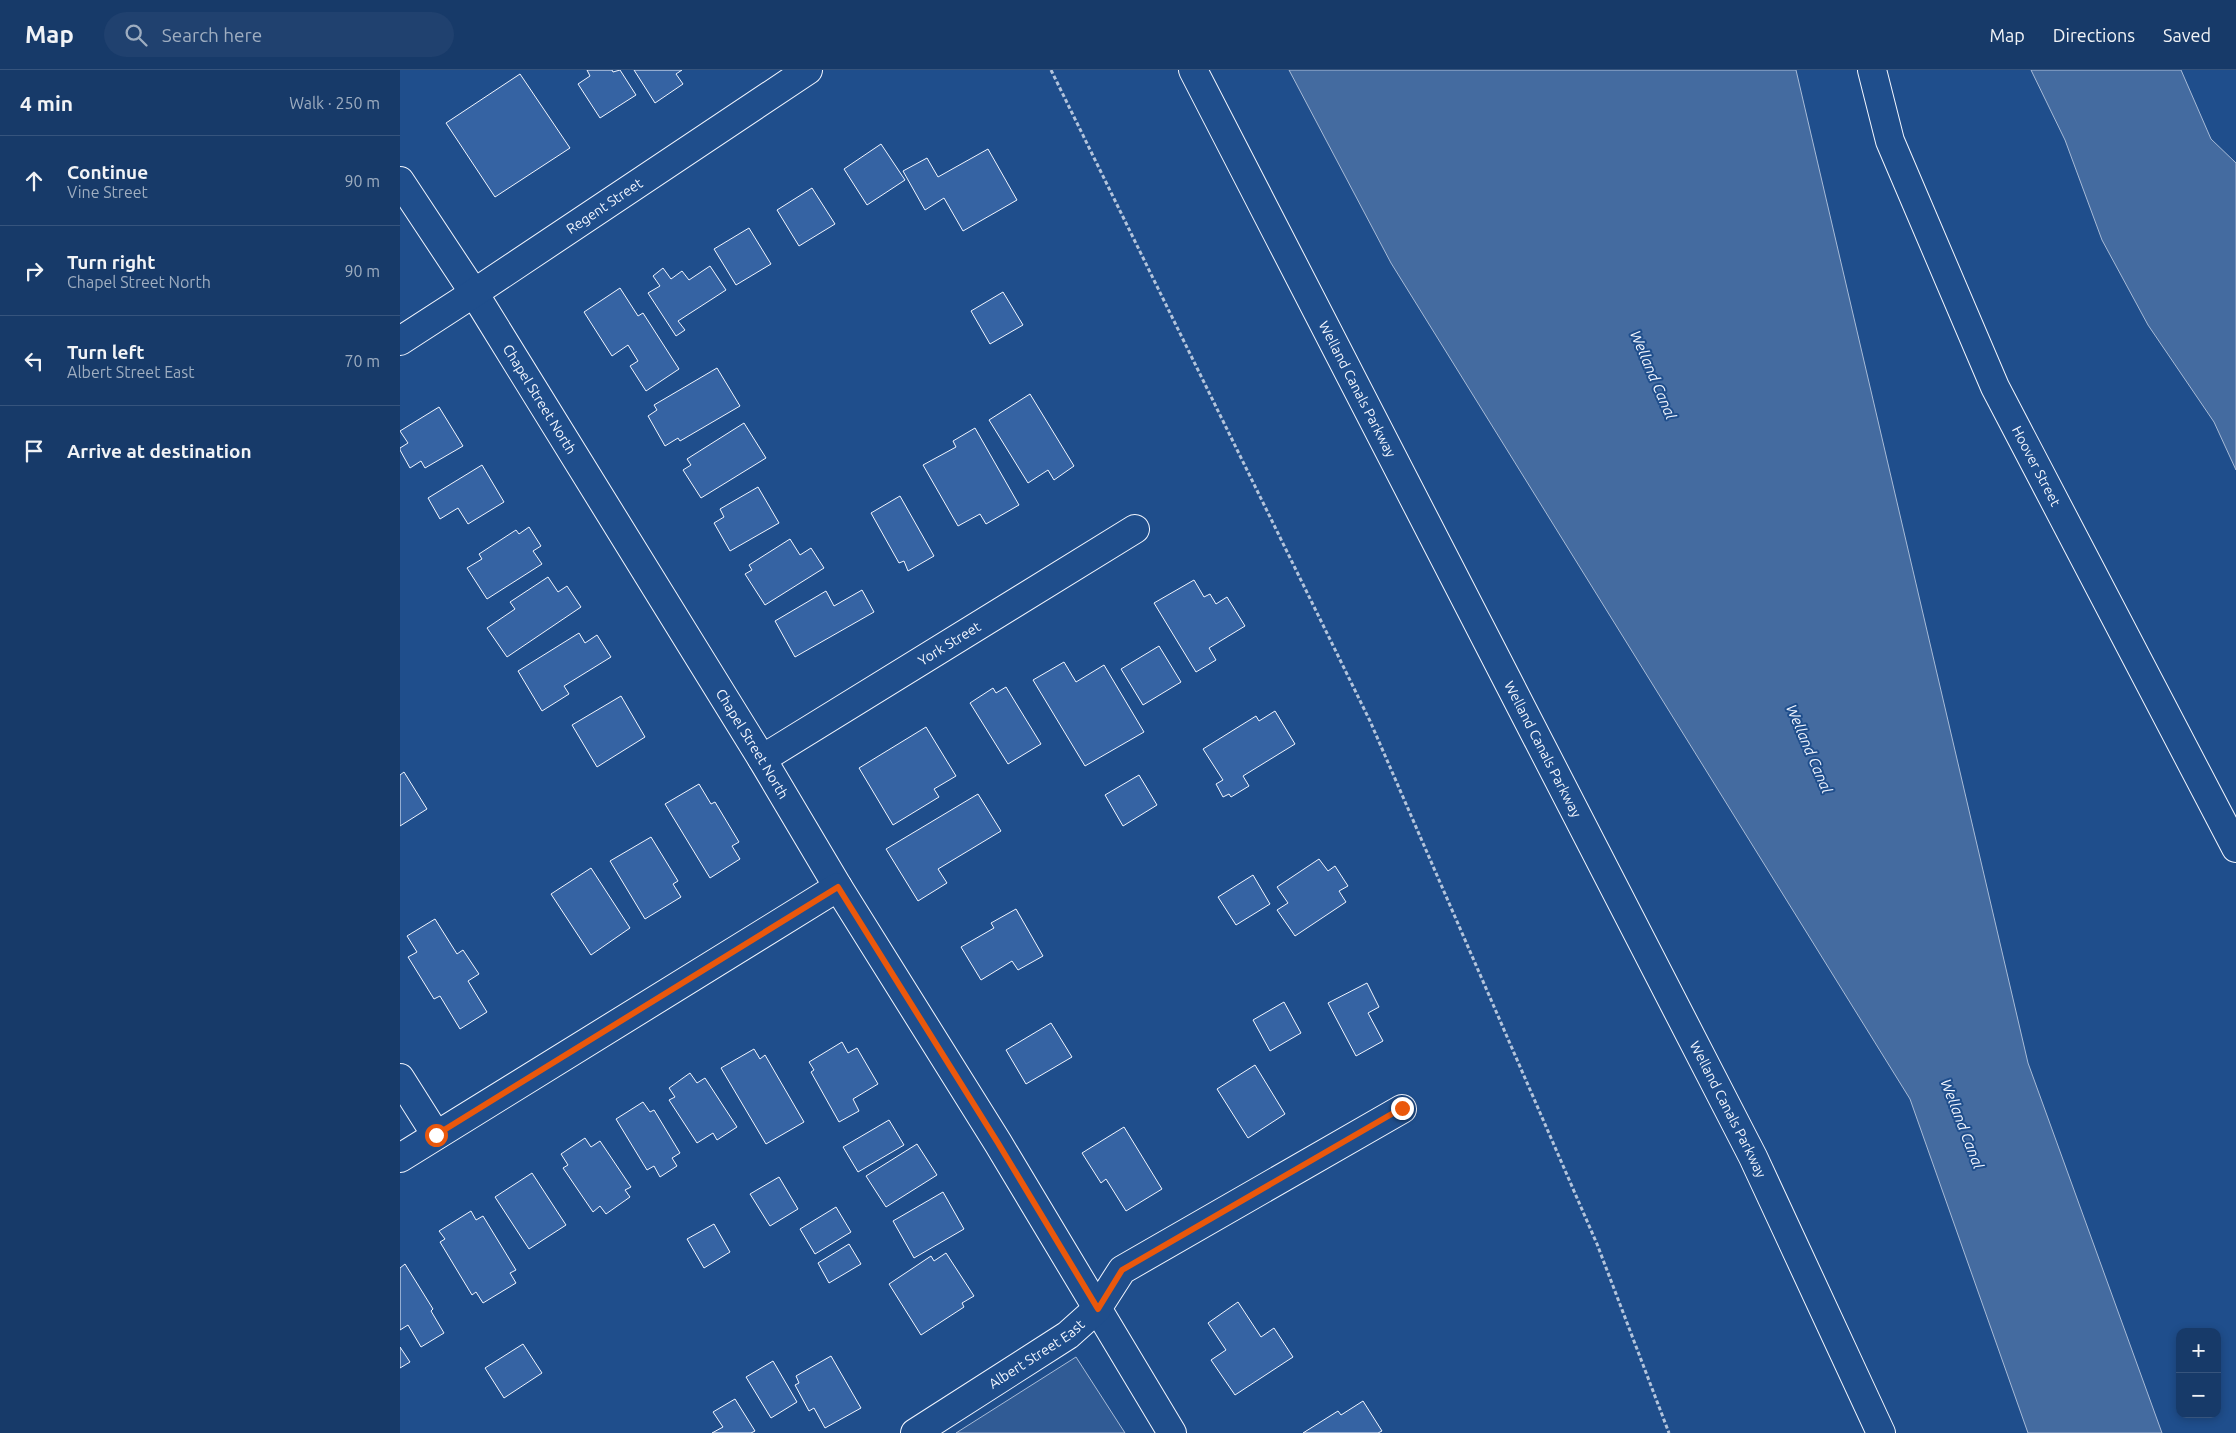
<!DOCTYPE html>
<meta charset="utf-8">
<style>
:root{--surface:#173a69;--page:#20416f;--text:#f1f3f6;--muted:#9eadc0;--line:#36547d}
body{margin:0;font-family:Ubuntu,sans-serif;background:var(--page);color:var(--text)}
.controls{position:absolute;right:15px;bottom:15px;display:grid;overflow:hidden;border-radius:10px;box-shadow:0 2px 8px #0003}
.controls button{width:45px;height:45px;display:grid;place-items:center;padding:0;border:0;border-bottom:1px solid var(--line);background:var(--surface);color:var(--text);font:25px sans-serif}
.stop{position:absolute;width:15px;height:15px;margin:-11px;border:4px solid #ea580c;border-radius:50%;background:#fff}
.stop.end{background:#ea580c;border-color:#fff;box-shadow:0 1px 5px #0008}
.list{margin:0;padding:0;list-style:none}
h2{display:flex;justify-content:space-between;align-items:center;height:65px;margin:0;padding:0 20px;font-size:21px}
h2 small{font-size:16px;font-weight:400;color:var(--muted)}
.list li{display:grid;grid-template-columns:32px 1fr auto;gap:15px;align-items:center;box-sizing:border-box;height:90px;padding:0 20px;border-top:1px solid var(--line)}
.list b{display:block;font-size:19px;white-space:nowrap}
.list p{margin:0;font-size:16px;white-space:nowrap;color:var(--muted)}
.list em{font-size:16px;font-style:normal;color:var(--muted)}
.icon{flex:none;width:28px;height:28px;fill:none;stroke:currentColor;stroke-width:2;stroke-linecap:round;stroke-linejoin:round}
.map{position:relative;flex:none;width:1836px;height:1363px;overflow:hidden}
header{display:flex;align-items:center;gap:30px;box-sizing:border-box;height:70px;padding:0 25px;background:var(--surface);border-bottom:1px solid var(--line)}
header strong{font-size:24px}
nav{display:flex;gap:28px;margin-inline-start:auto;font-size:18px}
.search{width:350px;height:45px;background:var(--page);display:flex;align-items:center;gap:12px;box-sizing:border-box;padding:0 18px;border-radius:28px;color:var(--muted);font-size:19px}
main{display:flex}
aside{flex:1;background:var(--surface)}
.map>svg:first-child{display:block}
.built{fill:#305b95;stroke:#a8bbd7}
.water{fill:#446ba0;stroke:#a8bbd7}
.building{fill:#3563a3;stroke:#f2f6ff}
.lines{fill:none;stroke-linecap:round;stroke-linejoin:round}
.minor-casing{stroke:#f2f6ff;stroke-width:30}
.path{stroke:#b3c4dc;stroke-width:3;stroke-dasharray:4 2.5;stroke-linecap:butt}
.minor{stroke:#1f4e8c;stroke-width:28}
.route{stroke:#ea580c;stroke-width:6}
.labels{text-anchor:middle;stroke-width:4;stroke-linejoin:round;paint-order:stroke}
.street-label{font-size:14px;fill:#f2f6ff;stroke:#1f4e8c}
.water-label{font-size:15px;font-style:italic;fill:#f2f6ff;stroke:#1f4e8c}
</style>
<header>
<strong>Map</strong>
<div class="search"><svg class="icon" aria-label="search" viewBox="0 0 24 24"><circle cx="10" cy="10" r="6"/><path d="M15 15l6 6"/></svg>Search here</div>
<nav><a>Map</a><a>Directions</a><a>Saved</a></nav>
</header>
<main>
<aside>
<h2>4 min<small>Walk · 250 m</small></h2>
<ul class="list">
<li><svg class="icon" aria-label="ahead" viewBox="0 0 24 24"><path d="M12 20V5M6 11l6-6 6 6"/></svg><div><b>Continue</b><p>Vine Street</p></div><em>90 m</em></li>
<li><svg class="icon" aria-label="right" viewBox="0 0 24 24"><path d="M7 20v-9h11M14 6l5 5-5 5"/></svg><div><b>Turn right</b><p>Chapel Street North</p></div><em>90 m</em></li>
<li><svg class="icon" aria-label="left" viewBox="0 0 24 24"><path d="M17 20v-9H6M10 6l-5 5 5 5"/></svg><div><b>Turn left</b><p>Albert Street East</p></div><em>70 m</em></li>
<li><svg class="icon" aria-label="arrive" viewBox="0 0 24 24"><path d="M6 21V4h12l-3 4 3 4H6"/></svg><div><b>Arrive at destination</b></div></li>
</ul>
</aside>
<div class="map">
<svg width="1836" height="1363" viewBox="0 0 1836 1363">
<rect width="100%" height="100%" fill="#1f4e8c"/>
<path class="built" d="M676 1287 725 1363H556Z"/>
<path class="water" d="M889 0H1396L1628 993 1762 1363H1628L1510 1029 991 193Z
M1631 0H1781L1811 69 1836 93V400L1814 352 1748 255 1702 170 1665 70Z"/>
<path class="building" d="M187 0H212L213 2 220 0 236 25 200 48 178 14 190 6Z
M234 0H282L276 4 283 14 255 33Z
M120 4 170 78 95 127 46 53Z
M481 74 505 110 467 135 444 99Z
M588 79 617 130 563 161 544 128 525 140 503 101 527 88 538 107Z
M412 118 435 154 399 176 377 140Z
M349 158 371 194 336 215 314 179Z
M310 196 326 220 278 251 285 260 276 266 248 223 260 216 253 206 263 198 271 209 282 201 289 210Z
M220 218 238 246 243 243 279 299 246 321 230 296 238 291 228 275 212 286 184 242Z
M603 222 623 255 590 274 571 241Z
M317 298 340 336 280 371 278 368 265 376 248 346 257 340 254 335Z
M630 324 674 396 654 410 648 400 628 413 589 350Z
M39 337 63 376 25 398 21 391 10 398 0 380V378L8 373 0 361Z
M344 353 366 388 301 428 283 400 291 395 287 389Z
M575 358 619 435 586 454 580 444 558 456 523 395 556 377 553 371Z
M82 395 104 432 68 454 58 438 40 449 28 428Z
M358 417 379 453 330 481 314 453 324 447 320 439Z
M500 426 534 486 508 501 504 491 499 493 471 443Z
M129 457 141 476 133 481 142 494 87 529 67 498 82 489 79 484 116 460 119 464Z
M390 469 400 485 411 478 424 498 365 535 345 504 352 500 349 495Z
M148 507 158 522 167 516 181 537 107 587 87 558 115 539 110 532Z
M794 510 804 527 810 524 816 534 827 527 845 556 809 578 816 590 796 602 754 533Z
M462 520 474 542 395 587 375 551 426 521 434 536Z
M179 563 185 573 197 565 211 587 164 616 169 624 142 641 118 601Z
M759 576 781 612 743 635 721 599Z
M664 592 676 612 704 595 744 662 685 696 633 610Z
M606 617 641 674 608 694 570 633 593 618 596 623Z
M221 626 245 667 197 697 172 655Z
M875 641 895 674 843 706 849 716 831 727 829 724 823 727 816 714 823 710 803 679 856 646 859 651Z
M526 657 556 706 534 719 539 727 493 755 459 698Z
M4 702 27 739 0 756V705Z
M739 705 757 735 723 756 705 725Z
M299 714 311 734 315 732 339 772 332 776 340 789 310 808 265 734Z
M578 724 601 761 538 799 547 813 518 831 486 779Z
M251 767 278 811 273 814 281 827 245 849 210 791Z
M919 789 928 801 935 796 948 816 939 821 946 832 895 866 877 840 888 833 877 817Z
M191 798 230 858 191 885 151 824Z
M853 805 870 834 836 855 818 827Z
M616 839 643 886 618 900 612 891 581 910 561 877 594 858 591 853Z
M35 849 57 884 63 880 79 904 68 911 87 942 60 959 40 926 34 929 8 887 17 882 7 866Z
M967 913 979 937 968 943 983 971 956 986 928 933Z
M884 932 901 963 870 981 853 950Z
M651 953 672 987 626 1014 606 980Z
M442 972 448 983 457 978 478 1014 453 1029 459 1041 439 1052 411 1002 414 1000 409 992Z
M354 979 360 989 365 985 404 1052 366 1074 321 998Z
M855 995 885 1044 848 1068 817 1019Z
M290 1003 297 1013 305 1008 337 1057 317 1070 313 1063 297 1073 269 1030 275 1027 269 1018Z
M243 1032 250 1042 254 1040 280 1083 272 1088 277 1096 260 1107 254 1096 247 1100 216 1049Z
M489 1050 504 1075 458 1102 443 1077Z
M724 1057 762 1119 726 1141 706 1109 701 1113 682 1083Z
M185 1068 191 1077 200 1071 231 1117 225 1120 230 1127 206 1144 200 1136 193 1142 163 1098 168 1095 161 1084Z
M517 1074 537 1105 486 1137 466 1106Z
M132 1103 166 1155 129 1179 95 1127Z
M379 1107 398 1139 370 1156 350 1124Z
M543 1122 564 1159 514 1188 493 1151Z
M436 1137 451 1162 415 1184 400 1159Z
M71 1141 76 1150 83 1146 116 1200 110 1203 116 1213 83 1233 76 1222 72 1225 40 1172 45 1169 39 1161Z
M314 1154 330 1182 304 1198 287 1169Z
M449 1174 461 1194 429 1213 418 1193Z
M546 1183 574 1226 562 1233 564 1237 521 1265 489 1214 531 1186 534 1191Z
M5 1194 33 1239 31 1241 44 1263 21 1277 8 1255 0 1260V1198Z
M838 1232 861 1267 874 1258 893 1287 835 1325 811 1290 826 1280 808 1253Z
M123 1274 142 1303 104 1328 85 1298Z
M0 1277 10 1292 0 1298Z
M431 1286 461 1338 425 1358 414 1338 409 1341 395 1315 399 1313 396 1306Z
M373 1291 397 1332 371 1348 346 1307Z
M335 1329 355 1361 351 1363H312L323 1357 313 1342Z
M963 1331 982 1361 978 1363H903L938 1341 941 1345Z"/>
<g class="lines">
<defs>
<g id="minor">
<path id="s1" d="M793 0 1353 1087 1481 1363"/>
<path id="s2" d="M1472 0 1490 71 1595 317 1836 778"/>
<path id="s3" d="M0 111 74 223 362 689 438 817 598 1073 772 1363"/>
<path id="s4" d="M0 271 74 223 408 0"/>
<path id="s5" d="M362 689 735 459"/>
<path d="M0 1008 36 1065"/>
<path d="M0 1088 438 817"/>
<path id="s6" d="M515 1363 668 1265 697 1239 722 1200 1002 1039"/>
</g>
</defs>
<use href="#minor" class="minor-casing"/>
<path class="path" d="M651 0 970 651 1197 1174 1269 1363"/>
<use href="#minor" class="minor"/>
</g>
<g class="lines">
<path class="route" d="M36 1065 438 817 598 1073 698 1239 722 1200 1002 1038"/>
</g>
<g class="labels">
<g class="street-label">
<text dy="5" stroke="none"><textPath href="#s4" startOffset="245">Regent Street</textPath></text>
<text dy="5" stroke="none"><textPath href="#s1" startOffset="359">Welland Canals Parkway</textPath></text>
<text dy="5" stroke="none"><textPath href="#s3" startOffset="259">Chapel Street North</textPath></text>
<text dy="5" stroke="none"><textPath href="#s2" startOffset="430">Hoover Street</textPath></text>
<text dy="5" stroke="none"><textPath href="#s5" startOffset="220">York Street</textPath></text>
<text dy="5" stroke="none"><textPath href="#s3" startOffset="664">Chapel Street North</textPath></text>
<text dy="5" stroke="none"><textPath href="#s1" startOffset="764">Welland Canals Parkway</textPath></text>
<text dy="5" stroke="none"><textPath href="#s1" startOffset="1169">Welland Canals Parkway</textPath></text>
<text dy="5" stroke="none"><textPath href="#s6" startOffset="145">Albert Street East</textPath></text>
</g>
<g class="water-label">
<text transform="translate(1253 305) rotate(67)" y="5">Welland Canal</text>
<text transform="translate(1409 679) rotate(67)" y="5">Welland Canal</text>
<text transform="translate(1562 1054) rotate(69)" y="5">Welland Canal</text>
</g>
</g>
</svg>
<div class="controls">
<button>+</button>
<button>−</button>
</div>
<div class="stop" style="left:36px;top:1065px"></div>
<div class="stop end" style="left:1002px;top:1038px"></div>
</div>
</main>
